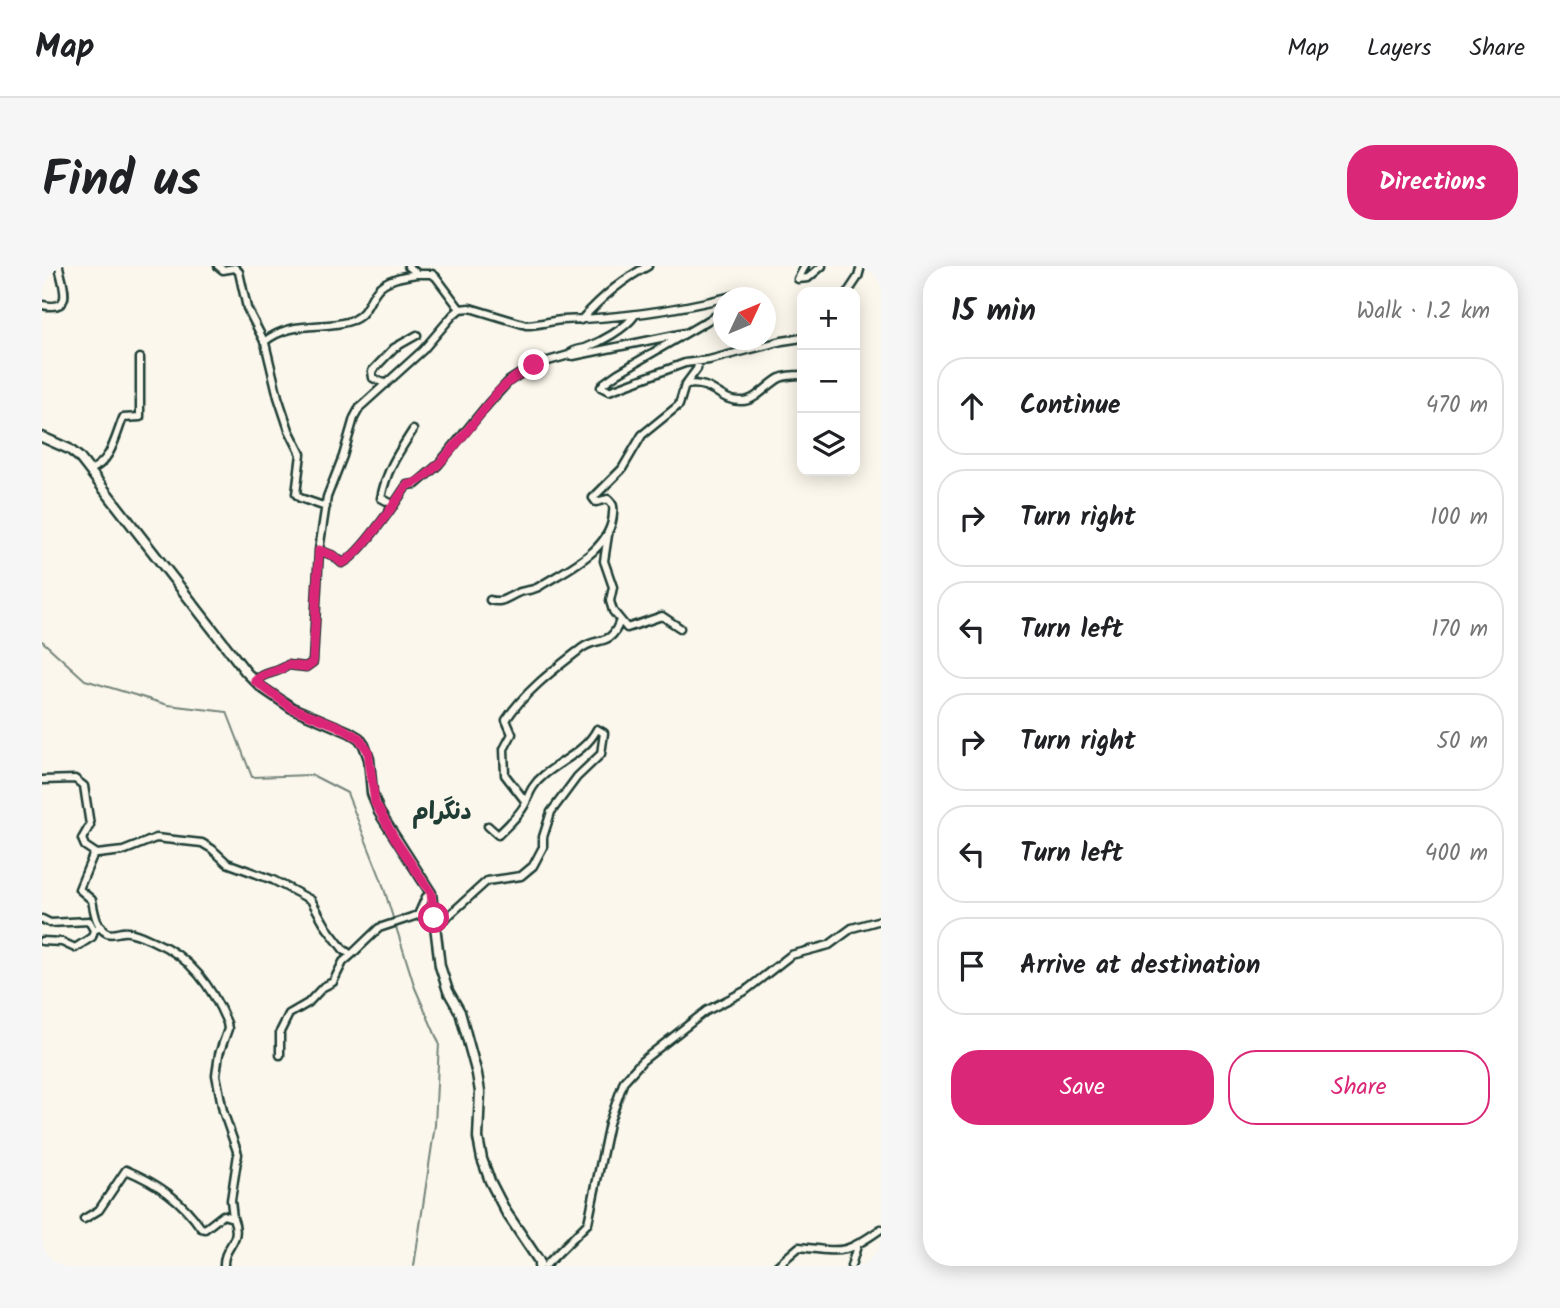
<!DOCTYPE html>
<meta charset="utf-8">
<style>
:root{--surface:#fff;--page:#f6f6f6;--text:#202124;--muted:#757577;--line:#e0e0e0;--accent:#db2777}
body{margin:0;font-family:Kalam,"Playpen Sans Arabic",sans-serif;background:var(--page);color:var(--text)}
.controls{position:absolute;right:21px;top:21px;display:grid;overflow:hidden;border-radius:14px;box-shadow:0 4px 18px #0003}
.controls button{width:63px;height:63px;display:grid;place-items:center;padding:0;border:0;border-bottom:2px solid var(--line);background:var(--surface);color:var(--text);font:35px sans-serif}
.compass{position:absolute;left:671px;top:21px;width:63px;height:63px;border-radius:50%;background:var(--surface);box-shadow:0 4px 18px #0003;rotate:46deg}
.stop{position:absolute;width:21px;height:21px;margin:-16px;border:5px solid #db2777;border-radius:50%;background:#fff}
.stop.end{background:#db2777;border-color:#fff;box-shadow:0 2px 7px #0008}
.list{margin:0;padding:0;list-style:none}
h2{display:flex;justify-content:space-between;align-items:center;height:91px;margin:0;padding:0 28px;font-size:30px}
h2 small{font-size:23px;font-weight:400;color:var(--muted)}
.list li{display:grid;grid-template-columns:46px 1fr auto;gap:21px;align-items:center;box-sizing:border-box;height:98px;margin:0 14px 14px;padding:0 14px;border:2px solid var(--line);border-radius:28px}
.list b{display:block;font-size:26px;white-space:nowrap}
.list em{font-size:23px;font-style:normal;color:var(--muted)}
.actions{display:flex;gap:14px;padding:21px 28px}
.actions a{flex:1;padding:16px 0;border:2px solid var(--accent);border-radius:28px;text-align:center;font-size:24px;color:var(--accent)}
.actions .main{background:var(--accent);color:#fff}
.icon{flex:none;width:38px;height:38px;fill:none;stroke:currentColor;stroke-width:2;stroke-linecap:round;stroke-linejoin:round}
.map{position:relative;flex:none;width:839px;height:1000px;overflow:hidden;border-radius:28px}
header{display:flex;align-items:center;gap:42px;box-sizing:border-box;height:98px;padding:0 35px;background:var(--surface);border-bottom:2px solid var(--line)}
header strong{font-size:33px}
nav{display:flex;gap:38px;margin-inline-start:auto;font-size:24px}
.intro{display:flex;align-items:center;justify-content:space-between;box-sizing:border-box;height:168px;padding:0 42px}
h1{margin:0;font-size:49px}
.button{padding:18px 32px;border-radius:28px;background:var(--accent);color:#fff;font-size:24px;font-weight:700}
main{display:flex;gap:42px;padding:0 42px}
aside{flex:1;background:var(--surface);border-radius:28px;box-shadow:0 4px 18px #0003}
.map>svg:first-child{display:block}
.lines{fill:none;stroke-linecap:round;stroke-linejoin:round}
.stream{stroke:#74847b;stroke-width:2}
.minor-casing{stroke:#1f3d34;stroke-width:11}
.major-casing{stroke:#1f3d34;stroke-width:13}
.minor{stroke:#fbf7ec;stroke-width:6}
.major{stroke:#fbf7ec;stroke-width:8}
.route{stroke:#db2777;stroke-width:9}
.labels{text-anchor:middle;stroke-width:6;stroke-linejoin:round;paint-order:stroke}
.quarter-label{font-size:24px;font-weight:bold;fill:#1f3d34;stroke:#fbf7ec}
</style>
<header>
<strong>Map</strong>
<nav><a>Map</a><a>Layers</a><a>Share</a></nav>
</header>
<div class="intro"><h1>Find us</h1><a class="button">Directions</a></div>
<main>
<div class="map">
<svg width="839" height="1000" viewBox="0 0 839 1000">
<rect width="100%" height="100%" fill="#fbf7ec"/>
<filter id="ink" filterUnits="userSpaceOnUse"><feTurbulence type="fractalNoise" baseFrequency=".0143" numOctaves="2"/><feDisplacementMap in="SourceGraphic" scale="14" xChannelSelector="R" yChannelSelector="G"/><feConvolveMatrix kernelMatrix="1 2 1 2 8 2 1 2 1" color-interpolation-filters="sRGB"/></filter>
<g filter="url(#ink)">
<g class="lines">
<path class="stream" d="M0 375 43 414 126 439 185 446 210 511 270 509 305 527 339 613 352 655
M354 661 373 722 397 777 393 859 372 1000"/>
<defs>
<path id="minor" d="M176 0 181 4 193 2 197 6 205 42 223 77 236 131 247 164 259 188 254 228 258 232 284 241
M366 0 376 8H390L394 11 418 43
M763 0 756 13 766 12 780 0
M806 26 816 11 819 0
M683 32 693 29 696 32
M0 39C34 46 20 19 17 0
M682 45 576 107 562 117 559 121 567 125 643 97 667 94 740 75 760 72
M593 49C583 63 559 76 543 82 535 84 532 83 527 89L531 90 643 67
M539 54C558 33 581 13 606 0
M222 76C250 53 283 65 311 54 325 48 326 35 335 24 343 13 362 10 375 8
M344 118 331 112 330 105 352 82 375 69
M643 119C673 114 676 136 700 135 714 135 726 118 738 112 745 109 753 109 760 109
M48 204C69 196 73 172 81 152L98 151V92
M352 239 339 232C345 203 355 189 371 164
M566 269 562 295 571 321 568 335 571 345 585 362 620 350 638 362
M277 284 292 290 300 297C316 292 354 236 365 219L374 218 396 199 446 138 467 115 492 99 527 89
M448 334C461 338 466 330 478 326 484 324 493 324 498 320 525 303 570 284 571 247 572 240 571 238 566 233L554 236 551 232 580 203 600 169 637 139 643 119 655 103 657 95
M213 415C223 405 235 408 246 399L264 401 271 396 277 284 285 231 301 190 312 152 318 141 381 84 411 49 418 43 428 42 484 59C496 59 508 55 521 54 575 52 629 45 682 32
M0 514 33 513 42 520 48 559 40 573 43 580 55 588 81 585 114 572 160 577 170 583 185 597 231 614 269 634 285 662 301 683 309 689 337 662 376 649 384 631 389 627
M484 536 463 509 462 483 470 468 464 454C483 425 513 403 540 382 556 370 569 382 578 354
M52 587 37 623 50 634C52 644 54 662 65 667 72 670 79 664 86 666 95 667 104 672 111 675 149 691 170 721 185 757L186 763 177 788 174 809 181 845 196 888 189 934 191 952
M0 653 8 657 47 655 52 664
M393 662 445 615 479 610 491 600 501 581V571L509 546 535 511 559 488 562 467 555 463C544 485 520 494 502 509 492 517 488 525 484 536 479 548 465 560 456 569L446 560
M0 675 20 676 33 682 50 671 52 664 59 661
M238 789V766L247 748 266 737 281 721 291 716 301 696 309 689
M42 953 57 944 84 904C115 917 140 934 159 962L163 963 181 949 191 952C201 977 181 979 182 1000
M503 1000 546 957 567 857 582 815 600 795 664 745 703 725 749 689 787 679 810 662 839 654
M735 1000 757 981C801 986 802 989 839 963
M809 1000 815 980"/>
<path id="major" d="M0 171 27 183 37 191 204 406 219 421 250 442 307 466 317 472 322 479 327 493 330 527 337 546 389 627 398 700 406 725 418 746 435 808 438 826 436 872 440 893 448 915 464 946 497 995V1000"/>
</defs>
<use href="#minor" class="minor-casing"/>
<use href="#major" class="major-casing"/>
<use href="#minor" class="minor"/>
<use href="#major" class="major"/>
</g>
</g>
<g class="lines" filter="url(#ink)">
<path class="route" d="M392 652 389 627 353 573 333 537 326 485 317 472 296 460 250 442 213 415C223 405 235 408 246 399L264 401 271 396 277 284 292 290 300 297C316 292 354 236 365 219 391 217 437 147 456 126 466 115 479 107 492 99"/>
</g>
<g class="labels">
<g class="quarter-label">
<text x="400" y="553">دنگرام</text>
</g>
</g>
</svg>
<div class="controls">
<button>+</button>
<button>−</button>
<button><svg class="icon" aria-label="layers" viewBox="0 0 24 24"><path d="M12 4l9 5-9 5-9-5zM3 14l9 5 9-5"/></svg></button>
</div>
<svg class="compass" viewBox="-18 -18 36 36"><path d="M0-13l5 13h-10z" fill="#e53935"/><path d="M0 13l5-13h-10z" fill="#757577"/></svg>
<div class="stop" style="left:392px;top:652px"></div>
<div class="stop end" style="left:492px;top:99px"></div>
</div>
<aside>
<h2>15 min<small>Walk · 1.2 km</small></h2>
<ul class="list">
<li><svg class="icon" aria-label="ahead" viewBox="0 0 24 24"><path d="M12 20V5M6 11l6-6 6 6"/></svg><div><b>Continue</b></div><em>470 m</em></li>
<li><svg class="icon" aria-label="right" viewBox="0 0 24 24"><path d="M7 20v-9h11M14 6l5 5-5 5"/></svg><div><b>Turn right</b></div><em>100 m</em></li>
<li><svg class="icon" aria-label="left" viewBox="0 0 24 24"><path d="M17 20v-9H6M10 6l-5 5 5 5"/></svg><div><b>Turn left</b></div><em>170 m</em></li>
<li><svg class="icon" aria-label="right" viewBox="0 0 24 24"><path d="M7 20v-9h11M14 6l5 5-5 5"/></svg><div><b>Turn right</b></div><em>50 m</em></li>
<li><svg class="icon" aria-label="left" viewBox="0 0 24 24"><path d="M17 20v-9H6M10 6l-5 5 5 5"/></svg><div><b>Turn left</b></div><em>400 m</em></li>
<li><svg class="icon" aria-label="arrive" viewBox="0 0 24 24"><path d="M6 21V4h12l-3 4 3 4H6"/></svg><div><b>Arrive at destination</b></div></li>
</ul>
<div class="actions"><a class="main">Save</a><a>Share</a></div>
</aside>
</main>
